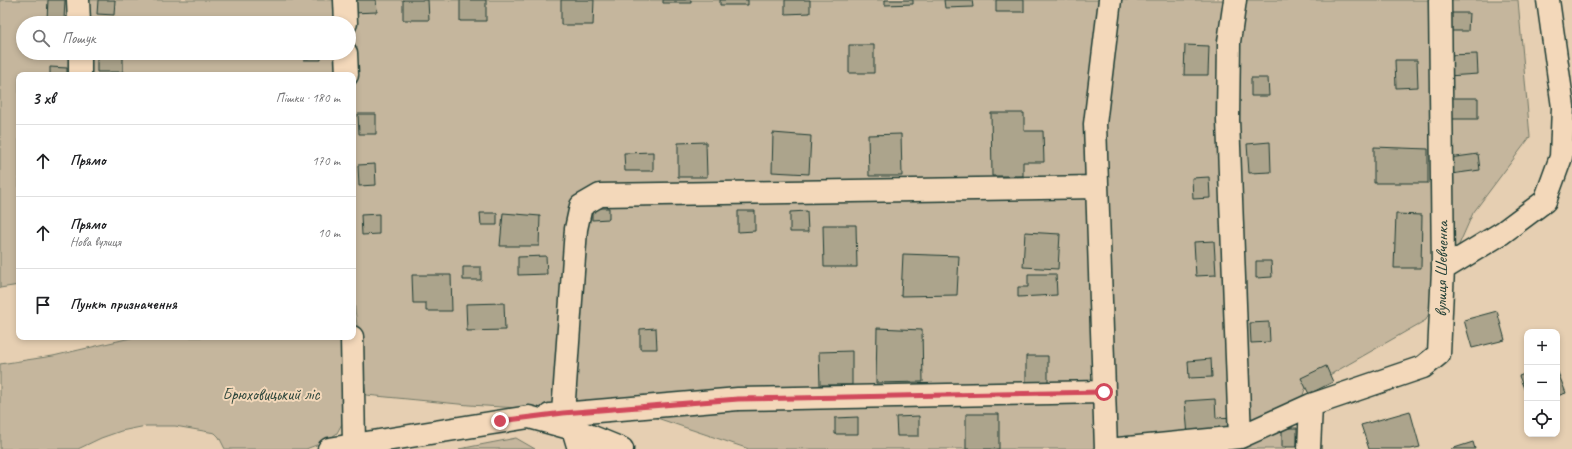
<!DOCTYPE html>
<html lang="uk">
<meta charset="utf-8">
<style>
:root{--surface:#fff;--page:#f6f6f6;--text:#202124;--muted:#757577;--line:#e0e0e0}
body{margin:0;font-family:Caveat,sans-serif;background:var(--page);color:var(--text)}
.controls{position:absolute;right:12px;bottom:12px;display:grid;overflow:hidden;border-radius:8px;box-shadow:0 2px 6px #0003}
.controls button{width:36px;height:36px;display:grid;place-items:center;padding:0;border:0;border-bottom:1px solid var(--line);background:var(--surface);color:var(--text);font:20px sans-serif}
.stop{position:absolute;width:12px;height:12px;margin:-9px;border:3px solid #d1495b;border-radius:50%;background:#fff}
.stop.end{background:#d1495b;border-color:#fff;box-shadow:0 1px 4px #0008}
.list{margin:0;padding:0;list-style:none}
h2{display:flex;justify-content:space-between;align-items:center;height:52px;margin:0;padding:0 16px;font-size:17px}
h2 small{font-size:13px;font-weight:400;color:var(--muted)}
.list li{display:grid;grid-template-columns:26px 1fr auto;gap:12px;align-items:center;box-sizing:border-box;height:72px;padding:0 16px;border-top:1px solid var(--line)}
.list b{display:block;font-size:15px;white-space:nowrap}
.list p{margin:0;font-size:13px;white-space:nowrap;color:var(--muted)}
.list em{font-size:13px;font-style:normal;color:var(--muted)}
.icon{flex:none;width:22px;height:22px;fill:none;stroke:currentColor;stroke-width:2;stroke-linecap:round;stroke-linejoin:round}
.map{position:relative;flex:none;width:1572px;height:449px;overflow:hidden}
.search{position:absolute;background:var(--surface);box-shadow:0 2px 6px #0003;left:16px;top:16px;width:340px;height:44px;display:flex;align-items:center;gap:10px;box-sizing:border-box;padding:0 14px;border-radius:22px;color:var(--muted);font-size:15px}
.panel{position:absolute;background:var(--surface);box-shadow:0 2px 6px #0003;left:16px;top:72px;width:340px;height:268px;border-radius:8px}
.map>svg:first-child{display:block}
.green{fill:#c5b69d;stroke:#727a68;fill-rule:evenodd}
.building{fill:#aca48c;stroke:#1f3d34}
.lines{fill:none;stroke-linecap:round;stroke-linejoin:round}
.street-casing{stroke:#1f3d34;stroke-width:25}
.secondary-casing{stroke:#1f3d34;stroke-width:25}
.street{stroke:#f3d8ba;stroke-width:22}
.secondary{stroke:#f3d8ba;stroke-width:22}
.route{stroke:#d1495b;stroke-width:5}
.labels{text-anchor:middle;stroke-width:4;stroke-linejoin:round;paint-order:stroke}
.street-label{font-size:17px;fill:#1f3d34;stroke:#f3d8ba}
.park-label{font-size:17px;fill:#30493e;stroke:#f3d8ba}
</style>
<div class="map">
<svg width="1572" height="449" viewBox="0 0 1572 449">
<rect width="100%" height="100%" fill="#e6cfb2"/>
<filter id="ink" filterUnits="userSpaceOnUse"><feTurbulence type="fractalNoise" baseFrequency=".025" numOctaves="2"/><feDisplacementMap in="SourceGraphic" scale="8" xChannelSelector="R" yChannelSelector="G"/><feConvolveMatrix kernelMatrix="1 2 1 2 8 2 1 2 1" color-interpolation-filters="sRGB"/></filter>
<g filter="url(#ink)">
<path class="green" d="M0 0H1518L1530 137 1473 213 1426 320 1305 389 1285 449H749L651 416 469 405 366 395 353 294V75H19V285L0 288ZM23 23H349V53H23Z
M135 337H343L344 420 337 433 327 441 306 449H225L219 437 215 433 175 426H146L121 431 101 438 78 449H0V364L53 356Z
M516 438 535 449H459Z"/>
<path class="building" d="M48 0H65L64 20 47 19Z
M98 0H115L114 15 97 14Z
M351 0H376L377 12 352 13Z
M403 0H428L429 20H403Z
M460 0H486V21H460Z
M561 0H594L593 25H561Z
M663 0H691V3H663Z
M720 0H748V5H720Z
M785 0H810V13L785 14Z
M885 0H913V4L885 5Z
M944 0H972L973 7 945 8Z
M996 0H1024V12H996Z
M1451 13H1469L1468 31H1451Z
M849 45H874V73H849Z
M1185 45 1209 46 1208 75H1184Z
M97 53H123V72H97Z
M304 53H321V60H304Z
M1477 54 1478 74 1448 76 1447 55Z
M1395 60H1417L1418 87 1396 88Z
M50 67 67 68V75H50Z
M1251 78H1268L1269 96H1251Z
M1448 98H1478V119H1448Z
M991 113H1024V131H1043L1044 162H1023V176H992Z
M358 114H376V134H359Z
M773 133 811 136 809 174 772 172Z
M901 134 902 176H869L868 135Z
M706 142 707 177H678V143Z
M1270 142 1271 172 1249 173 1247 144Z
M1374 147 1428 149V183H1374Z
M653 152V171H625L624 153Z
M1478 154 1480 170 1451 174 1449 158Z
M375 164 376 185 359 186 358 165Z
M1209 177 1210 198 1193 199 1192 178Z
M592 208H609V219L592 220Z
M738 211H755V231L738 232Z
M807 211 808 232H790V212Z
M480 213H497V225H481Z
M503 213 540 216 539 246H500Z
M379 214V234L362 235 361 215Z
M1396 214 1422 215 1421 268H1394Z
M823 225H856L857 267H824Z
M1025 232 1060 234 1058 269 1023 267Z
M1214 241 1216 275 1196 276 1194 242Z
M903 254 959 256 957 295 901 296Z
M546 256 547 274 518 275V257Z
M1256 261H1271L1272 277 1256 278Z
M463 267H481V280H463Z
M1028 274H1056L1057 295 1018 297V287H1028Z
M412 275H451L452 311H426V303H413Z
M504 303 505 330 467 331 466 304Z
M1497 311 1505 340 1472 348 1464 320Z
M1269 322 1270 342 1251 343 1250 323Z
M656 328 657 349H640V329Z
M877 328 922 330 923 382 876 383Z
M852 351V385H820L819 352Z
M1026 356H1048V382L1026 383Z
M1211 359 1212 377 1189 378 1188 361Z
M1326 366 1333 382 1309 394 1301 378Z
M1557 370 1566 393 1557 396Z
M1527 373V396L1519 376Z
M1215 399 1216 418 1234 417 1235 433 1188 436 1185 401Z
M1410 411 1420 447 1411 449H1369L1361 425Z
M966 414H999V449H966Z
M919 416V436H897L896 417Z
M858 417V434H835V418Z
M1282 428H1297V447H1282Z
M1473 442 1475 449H1451Z"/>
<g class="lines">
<defs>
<path id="street" d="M78 0 79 23
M345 0 346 23
M1235 0 1229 42 1228 120 1240 437
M80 53V75
M346 53 347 75
M1443 269 1502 233 1545 201 1561 157 1563 107 1548 0
M352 337 354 444
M550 415 738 399 1104 392
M579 449 573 429 563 413 576 229 581 206 600 195 1097 187
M1106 449 1095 124 1110 0
M1118 449 1240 437 1311 405 1423 367 1439 354 1443 269 1440 0
M1309 449 1311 405"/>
<path id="secondary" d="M329 449 529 417 573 429 622 449"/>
</defs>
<use href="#street" class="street-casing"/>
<use href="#secondary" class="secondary-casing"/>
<use href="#street" class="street"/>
<use href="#secondary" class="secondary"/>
</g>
</g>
<g class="lines" filter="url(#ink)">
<path class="route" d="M500 421 563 413 738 399 1104 392"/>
</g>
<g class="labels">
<g class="street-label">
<text transform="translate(1441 269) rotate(-89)" y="6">вулиця Шевченка</text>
</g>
<g class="park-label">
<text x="271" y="400">Брюховицький ліс</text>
</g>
</g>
</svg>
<div class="controls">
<button>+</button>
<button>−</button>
<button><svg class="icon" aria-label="locate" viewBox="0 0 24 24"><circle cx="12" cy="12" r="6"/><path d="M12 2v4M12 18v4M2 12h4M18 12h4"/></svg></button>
</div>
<div class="stop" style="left:1104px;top:392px"></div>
<div class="stop end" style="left:500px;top:421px"></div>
<div class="search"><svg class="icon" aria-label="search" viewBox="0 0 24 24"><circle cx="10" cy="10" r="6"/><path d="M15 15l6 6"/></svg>Пошук</div>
<section class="panel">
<h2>3 хв<small>Пішки · 180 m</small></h2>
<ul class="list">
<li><svg class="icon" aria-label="ahead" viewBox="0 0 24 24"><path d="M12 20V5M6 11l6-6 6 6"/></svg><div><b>Прямо</b></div><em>170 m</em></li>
<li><svg class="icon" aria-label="ahead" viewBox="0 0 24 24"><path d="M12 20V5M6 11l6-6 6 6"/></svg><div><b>Прямо</b><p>Нова вулиця</p></div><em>10 m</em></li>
<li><svg class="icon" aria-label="arrive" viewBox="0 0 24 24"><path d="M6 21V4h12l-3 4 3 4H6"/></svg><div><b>Пункт призначення</b></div></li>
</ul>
</section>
</div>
